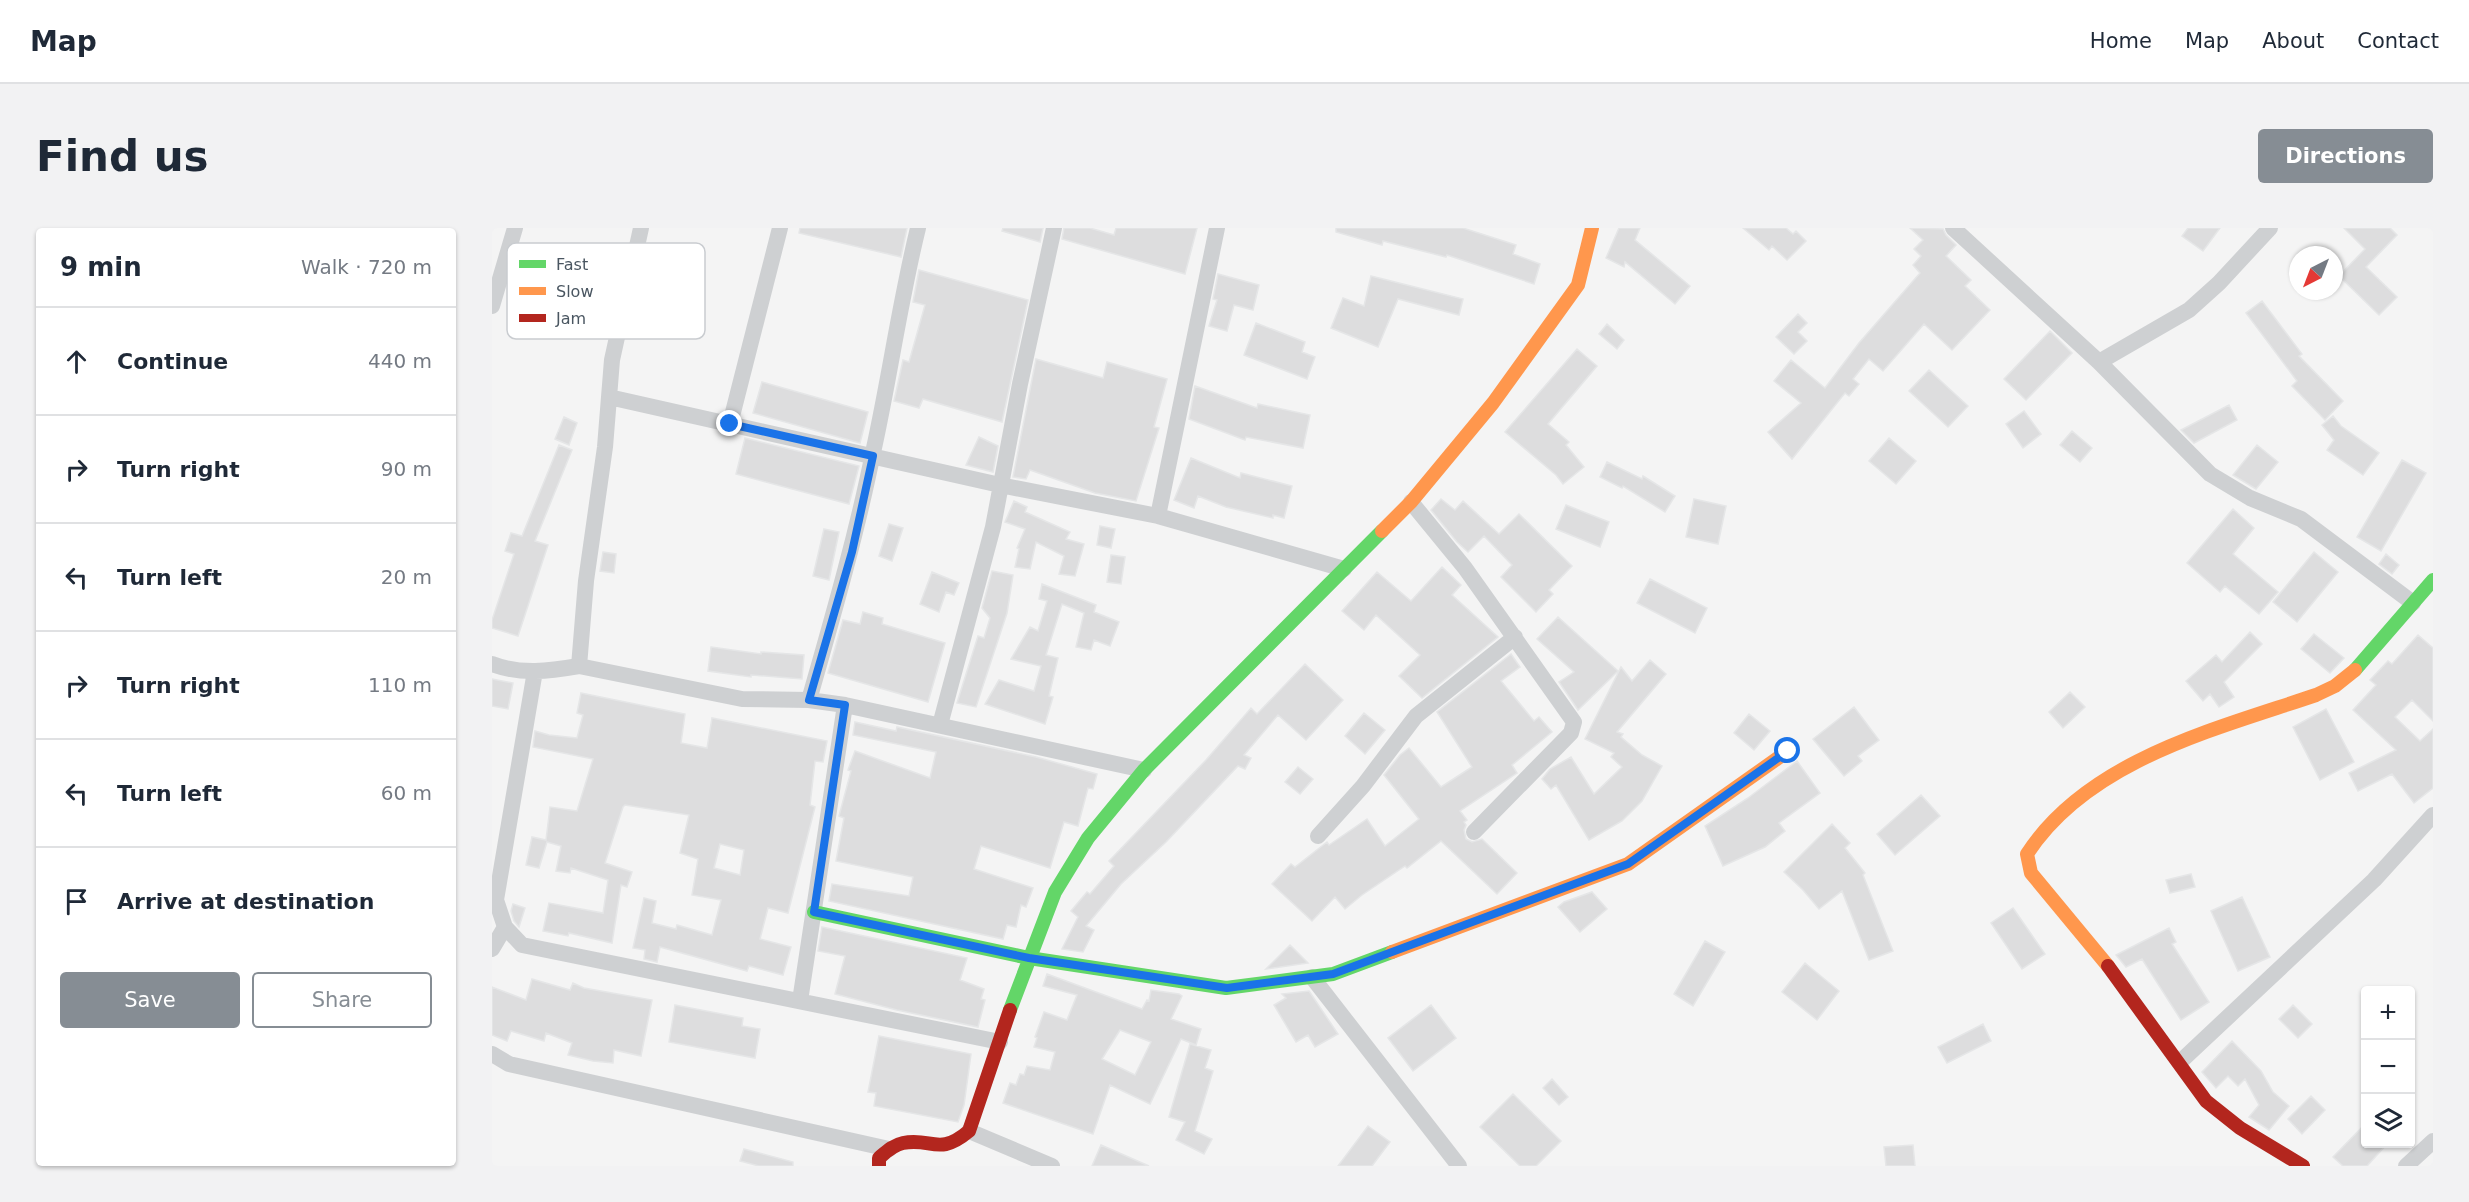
<!DOCTYPE html>
<meta charset="utf-8">
<style>
:root{--surface:#fff;--page:#f2f2f3;--text:#1f2937;--muted:#747a83;--line:#e0e1e3;--accent:#868d94}
body{margin:0;font-family:"DejaVu Sans",sans-serif;background:var(--page);color:var(--text)}
.controls{position:absolute;right:18px;bottom:18px;display:grid;overflow:hidden;border-radius:6px;box-shadow:0 2px 4px #0004}
.controls button{width:54px;height:54px;display:grid;place-items:center;padding:0;border:0;border-bottom:2px solid var(--line);background:var(--surface);color:var(--text);font:30px sans-serif}
.compass{position:absolute;left:1797px;top:18px;width:54px;height:54px;border-radius:50%;background:var(--surface);box-shadow:0 2px 4px #0004;rotate:222deg}
.stop{position:absolute;width:18px;height:18px;margin:-14px;border:4px solid #1a73e8;border-radius:50%;background:#fff}
.stop.end{background:#1a73e8;border-color:#fff;box-shadow:0 2px 6px #0008}
.list{margin:0;padding:0;list-style:none}
h2{display:flex;justify-content:space-between;align-items:center;height:78px;margin:0;padding:0 24px;font-size:26px}
h2 small{font-size:20px;font-weight:400;color:var(--muted)}
.list li{display:grid;grid-template-columns:39px 1fr auto;gap:18px;align-items:center;box-sizing:border-box;height:108px;padding:0 24px;border-top:2px solid var(--line)}
.list b{display:block;font-size:22px;white-space:nowrap}
.list em{font-size:20px;font-style:normal;color:var(--muted)}
.actions{display:flex;gap:12px;padding:18px 24px}
.actions a{flex:1;padding:14px 0;border:2px solid var(--accent);border-radius:6px;text-align:center;font-size:21px;color:var(--accent)}
.actions .main{background:var(--accent);color:#fff}
.icon{flex:none;width:33px;height:33px;fill:none;stroke:currentColor;stroke-width:2;stroke-linecap:round;stroke-linejoin:round}
.map{position:relative;flex:none;width:1941px;height:938px;overflow:hidden;border-radius:6px}
header{display:flex;align-items:center;gap:36px;box-sizing:border-box;height:84px;padding:0 30px;background:var(--surface);border-bottom:2px solid var(--line)}
header strong{font-size:28px}
nav{display:flex;gap:33px;margin-inline-start:auto;font-size:21px}
.intro{display:flex;align-items:center;justify-content:space-between;box-sizing:border-box;height:144px;padding:0 36px}
h1{margin:0;font-size:42px}
.button{padding:15px 27px;border-radius:6px;background:var(--accent);color:#fff;font-size:21px;font-weight:700}
main{display:flex;gap:36px;padding:0 36px}
aside{flex:1;background:var(--surface);border-radius:6px;box-shadow:0 2px 4px #0004}
.map>svg:first-child{display:block}
.building{fill:#ddddde;stroke:#e5e6e7;stroke-width:1.5;fill-rule:evenodd}
.lines{fill:none;stroke-linecap:round;stroke-linejoin:round}
.street{stroke:#ced0d2;stroke-width:16}
.fast{stroke:#63d668;stroke-width:14}
.slow{stroke:#ff974d;stroke-width:14}
.jam{stroke:#b3261e;stroke-width:14}
.route{stroke:#1a73e8;stroke-width:8}
.key{fill:#fff;stroke:#c9ccd0;stroke-width:1.5}
.key-label{font-size:16px;fill:#4a5661}
</style>
<header>
<strong>Map</strong>
<nav><a>Home</a><a>Map</a><a>About</a><a>Contact</a></nav>
</header>
<div class="intro"><h1>Find us</h1><a class="button">Directions</a></div>
<main>
<aside>
<h2>9 min<small>Walk · 720 m</small></h2>
<ul class="list">
<li><svg class="icon" aria-label="ahead" viewBox="0 0 24 24"><path d="M12 20V5M6 11l6-6 6 6"/></svg><div><b>Continue</b></div><em>440 m</em></li>
<li><svg class="icon" aria-label="right" viewBox="0 0 24 24"><path d="M7 20v-9h11M14 6l5 5-5 5"/></svg><div><b>Turn right</b></div><em>90 m</em></li>
<li><svg class="icon" aria-label="left" viewBox="0 0 24 24"><path d="M17 20v-9H6M10 6l-5 5 5 5"/></svg><div><b>Turn left</b></div><em>20 m</em></li>
<li><svg class="icon" aria-label="right" viewBox="0 0 24 24"><path d="M7 20v-9h11M14 6l5 5-5 5"/></svg><div><b>Turn right</b></div><em>110 m</em></li>
<li><svg class="icon" aria-label="left" viewBox="0 0 24 24"><path d="M17 20v-9H6M10 6l-5 5 5 5"/></svg><div><b>Turn left</b></div><em>60 m</em></li>
<li><svg class="icon" aria-label="arrive" viewBox="0 0 24 24"><path d="M6 21V4h12l-3 4 3 4H6"/></svg><div><b>Arrive at destination</b></div></li>
</ul>
<div class="actions"><a class="main">Save</a><a>Share</a></div>
</aside>
<div class="map">
<svg width="1941" height="938" viewBox="0 0 1941 938">
<rect width="100%" height="100%" fill="#f4f4f4"/>
<path class="building" d="M308 0H415L409 29 307 5Z
M511 0H551L548 14 510 3Z
M572 0H598L622 7 624 0H705L693 46 570 11Z
M844 0H971L1024 17 1021 26 1048 36 1042 56 955 27 954 29 891 13 890 17 844 4Z
M1127 0H1148L1143 12 1198 58 1183 76 1133 34 1132 39 1114 30Z
M1251 0H1294L1301 6 1304 3 1314 13 1295 32 1280 18 1277 22Z
M1418 0 1451 1 1454 7 1464 17 1454 28 1479 52 1473 58 1498 82 1460 122 1432 96 1391 143 1377 131 1361 151 1367 156 1357 168 1353 165 1300 231 1276 204 1309 175 1282 153 1299 132 1333 160 1367 115 1428 45 1421 37 1429 28 1422 21 1431 12Z
M1696 0H1728L1711 23 1690 8Z
M1852 0H1898L1905 7 1874 39 1905 69 1887 87 1847 48 1873 21Z
M427 42 536 72 510 194 431 171 427 180 402 173 411 132 417 134 433 77 421 74Z
M726 46 767 57 761 82 742 77 735 103 717 98 725 72 721 71Z
M879 48 971 71 967 87 906 71 886 119 839 100 851 70 872 78Z
M1770 73 1810 126 1807 128 1851 173 1833 192 1800 158 1805 153 1754 85Z
M1306 86 1315 95 1306 104 1315 113 1302 126 1284 109Z
M764 95 813 114 810 124 823 129 815 151 752 127Z
M1115 96 1132 112 1125 121 1107 106Z
M1558 103 1580 125 1534 172 1512 151Z
M1085 121 1105 138 1056 196 1077 214 1074 217 1092 239 1071 256 1064 247 1013 204Z
M544 131 611 150 615 134 675 151 662 199 667 200 644 273 603 265 538 242 534 251 521 249Z
M1437 142 1476 178 1456 199 1417 163Z
M270 154 376 184 368 215 261 185Z
M703 158 765 180 766 176 818 187 811 220 754 209 753 212 697 191Z
M1737 177 1745 192 1702 215 1689 202Z
M1532 183 1549 206 1531 220 1514 196Z
M1841 188 1849 198 1887 225 1871 247 1835 222 1842 212 1830 197Z
M72 189 85 195 77 217 63 211Z
M1580 203 1600 220 1588 234 1568 217Z
M487 209 506 218 501 244 474 237Z
M253 210 367 238 357 276 244 246Z
M1397 210 1424 233 1404 256 1377 233Z
M67 217 80 222 43 313 56 317 26 408 0 400V392L22 326 13 323 19 305 30 308Z
M1765 217 1786 234 1764 261 1741 247Z
M699 230 748 250 749 245 800 258 792 290 781 287V290L734 279 706 268 702 280 682 272Z
M1910 232 1934 245 1889 323 1865 309Z
M1115 234 1150 251 1151 248 1183 268 1173 284 1131 258 1130 260 1108 249Z
M949 271 963 282 971 273 1007 306 1027 286 1080 338 1057 362 1061 366 1044 384 1009 349 1020 337 992 308 976 324 965 314 939 282Z
M1202 271 1234 278 1226 316 1194 309Z
M522 273 535 279 533 284 578 304 574 311 592 316 583 348 567 346 572 328 544 314 538 341 523 339 527 321 525 320 533 301 513 294Z
M1074 277 1117 294 1108 319 1064 301Z
M1741 281 1762 300 1741 326 1786 364 1767 386 1733 358 1728 364 1695 335Z
M397 296 411 300 400 333 387 328Z
M608 298 623 301 619 320 605 317Z
M332 301 347 304 337 352 321 348Z
M111 324 124 326 122 345 108 343Z
M1822 324 1846 344 1805 394 1781 374Z
M1894 326 1907 337 1900 346 1887 336Z
M619 327 633 329 629 356 615 354Z
M950 339 969 357 960 367 1006 409 930 470 907 448 928 427 884 387 872 402 850 383 885 344 919 373Z
M500 343 521 347 515 385 484 479 465 475 486 408 492 410 498 390 490 380Z
M440 344 467 355 462 367 454 364 447 384 428 376Z
M1158 351 1215 380 1203 405 1145 375Z
M550 356 604 377 602 384 627 394 618 418 602 412 599 422 584 419 592 385 570 376 554 427 566 430 557 468 561 469 553 496 493 476 507 452 542 463 549 438 519 431 538 399 546 403 555 373 547 371Z
M371 384 391 390 390 396 453 415 436 474 336 445 351 392 368 396Z
M1066 389 1126 443 1086 482 1067 454 1082 444 1045 411Z
M1758 404 1770 416 1732 454 1742 469 1727 479 1718 466 1711 473 1694 453 1724 427 1730 434Z
M1822 406 1852 430 1838 445 1809 421Z
M1926 407 1941 420V493L1920 472 1903 489 1928 513 1941 501V560L1922 575 1900 546 1866 563 1857 545 1904 522 1861 482 1884 457 1878 452 1896 433 1900 436Z
M219 419 269 426V424L312 427 310 451 259 447V449L216 443Z
M1019 426 1028 439 1009 453 1042 493 1047 489 1060 504 1020 537 1025 545 968 583 975 592 972 594 974 597 972 602 974 611 980 614 990 611 1025 645 1005 666 949 613 915 640 913 638 870 667 853 681 843 669 820 693 780 656 799 636 803 639 835 614 837 617 875 591 893 618 927 591 892 547 908 527 917 520 949 559 980 539 945 484Z
M1158 432 1174 446 1125 504 1131 506 1129 509 1150 527 1170 538 1150 573 1130 593 1097 612 1064 557 1059 561 1050 551 1058 541 1079 529 1102 566 1130 539 1119 529 1122 525 1093 511 1129 439 1140 453Z
M813 436 851 472 814 512 786 487 752 527 759 530 753 541 746 538 674 614 629 656 594 698 602 702 591 724 570 721 586 689 579 683 595 664 598 666 622 638 617 633 714 532 759 480 765 486Z
M0 451 21 455 16 481 0 478Z
M1578 464 1593 479 1571 500 1557 484Z
M89 465 193 486 189 515 215 520 220 490 335 513 331 534 323 533 318 577 323 579 296 685 276 680 268 711 299 719 291 747 257 738 255 743 168 719 165 734 152 731 153 722 141 720 152 670 164 673 160 695 184 701 185 697 220 707 229 672 200 667 206 631 188 625 197 587 133 577 131 579 113 635 140 644 135 659 129 657 120 715 77 705 76 708 51 703 57 675 111 685 116 652 79 640 78 645 64 643 69 618 55 614 47 640 34 637 40 609 54 612 58 579 85 583 101 531 41 519 43 503 57 507 85 510 91 487 85 485ZM228 616 252 622 248 647 222 640Z
M1362 479 1387 512 1366 528 1370 533 1352 548 1321 511Z
M1834 481 1862 534 1828 552 1801 499Z
M872 485 893 502 873 526 853 508Z
M1257 486 1278 503 1262 522 1242 505Z
M363 494 404 503 405 499 544 529 605 546 601 561 596 560 586 598 572 594 558 640 489 618 482 641 541 660 534 679 529 677 524 699 515 697 511 711 337 673 340 656 417 668 421 649 344 633 352 590 347 588 359 543 356 542 363 523 438 550 444 524 361 507Z
M1305 533 1328 565 1287 595 1293 603 1273 619 1231 638 1213 598 1256 570Z
M806 539 821 551 808 566 793 554Z
M1429 567 1448 588 1403 627 1385 606Z
M1340 596 1358 615 1353 620 1373 645 1371 647 1401 723 1377 732 1350 663 1327 681 1311 662 1292 644Z
M1699 646 1703 659 1678 665 1674 652Z
M1100 664 1115 681 1088 704 1066 679 1072 674Z
M1750 669 1778 729 1746 743 1719 683Z
M21 676 33 680 27 699 22 693 19 683Z
M1521 680 1553 726 1530 741 1499 695Z
M330 699 475 730 468 752 492 761 489 771 493 772 486 799 405 782 343 766 353 728 326 723Z
M1677 700 1684 714 1680 716 1717 774 1689 792 1650 731 1634 739 1624 727Z
M1213 713 1233 724 1201 778 1182 766Z
M798 717 816 735 774 741Z
M1313 735 1347 763 1325 792 1290 764Z
M555 746 650 781 655 772 657 773 659 762 687 766 690 768 679 791 709 801 704 817 689 811 658 876 618 857 601 906 511 875 518 855 524 857 528 846 532 847 535 838 558 842 563 824 542 819 545 810 543 809 552 784 575 792 585 767 551 758ZM628 802 659 814 643 847 610 831Z
M40 751 78 762 81 755 92 760 160 772 149 828 122 822 121 835 101 833 76 827 80 815 54 805 52 813 19 803 15 813 0 807V759L34 772Z
M817 763 846 806 823 819 816 807 804 814 782 777 794 770 790 766Z
M183 777 251 790 250 798 268 801 263 830 177 814Z
M939 777 964 810 921 843 896 810Z
M1801 777 1820 796 1806 810 1787 791Z
M1491 796 1499 813 1455 835 1446 819Z
M387 808 479 826 472 877 466 894 382 878 384 865 376 864Z
M1740 813 1769 843 1781 864 1797 878 1777 902 1757 889 1767 877 1753 851 1746 858 1736 848 1724 860 1710 844Z
M698 816 719 822 713 840 721 843 703 903 720 911 712 926 684 912 693 894 677 889Z
M1060 851 1076 869 1067 877 1051 860Z
M1021 866 1069 913 1044 938H1028L988 899Z
M1819 868 1833 882 1810 906 1796 891Z
M1874 895V915H1896L1875 938H1851L1841 929Z
M876 898 898 914 880 938H846Z
M609 917 657 938H600Z
M1421 917 1423 938H1394L1392 919Z
M252 921 301 934V938H267L248 933Z"/>
<g class="lines">
<path class="street" d="M1461 0 1607 134 1718 246 1758 270 1809 291 1921 375
M0 78 23 0
M1607 134 1697 82 1727 55 1778 0
M117 169 508 257 666 288 852 341
M238 196 288 0
M919 274 973 340 1082 494 1079 505 982 604
M666 288 725 0
M0 436C28 447 58 443 87 438L94 353 113 219 120 132 149 0
M87 438 250 471 317 472 353 477 652 542
M43 443 4 672 13 699 30 717 508 814
M317 472C341 388 365 305 382 220 398 147 408 73 426 0
M448 497 501 299 528 156 562 0
M826 608 871 558 924 488 1023 409
M0 721 13 699
M820 749 967 938
M308 773 353 477
M0 826 17 836 397 921
M1688 834 1882 652 1941 587
M477 903 560 938
M1914 938 1941 913"/>
<path class="fast" d="M1863 442 1941 352
M322 684 537 730 734 760 841 746 900 724
M518 782 563 664 596 610 652 542 890 303"/>
<path class="slow" d="M890 303 919 274 1001 175 1086 57 1100 0
M900 724 1136 636 1296 523
M1616 738 1539 645 1535 626C1596 532 1724 501 1824 467L1843 458 1863 442"/>
<path class="jam" d="M1616 738 1714 873 1748 900 1811 938
M387 938V930C394 924 401 917 411 915 440 909 446 929 477 903L518 782"/>
</g>
<g class="lines">
<path class="route" d="M238 196 381 228 360 324 317 472 353 477 322 684 537 730 735 760 841 746 1136 636 1296 523"/>
</g>
<rect x="15" y="15" width="198" height="96" rx="9" class="key"/>
<rect x="27" y="32" width="27" height="8" fill="#63d668"/>
<rect x="27" y="59" width="27" height="8" fill="#ff974d"/>
<rect x="27" y="86" width="27" height="8" fill="#b3261e"/>
<g class="key-label">
<text x="64" y="42">Fast</text>
<text x="64" y="69">Slow</text>
<text x="64" y="96">Jam</text>
</g>
</svg>
<div class="controls">
<button>+</button>
<button>−</button>
<button><svg class="icon" aria-label="layers" viewBox="0 0 24 24"><path d="M12 4l9 5-9 5-9-5zM3 14l9 5 9-5"/></svg></button>
</div>
<svg class="compass" viewBox="-18 -18 36 36"><path d="M0-13l5 13h-10z" fill="#e53935"/><path d="M0 13l5-13h-10z" fill="#747a83"/></svg>
<div class="stop" style="left:1296px;top:523px"></div>
<div class="stop end" style="left:238px;top:196px"></div>
</div>
</main>
